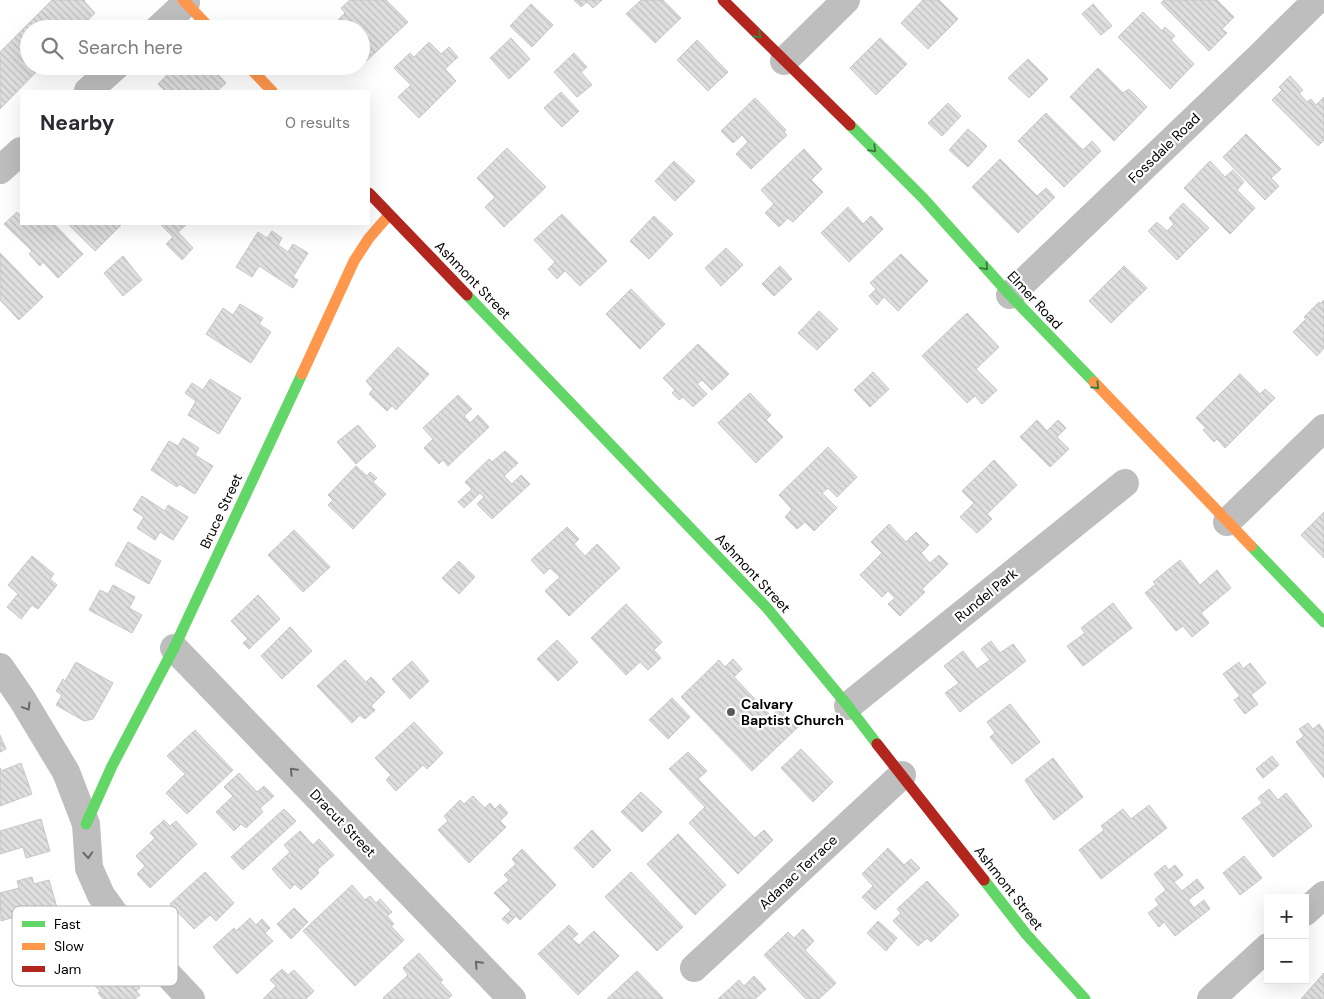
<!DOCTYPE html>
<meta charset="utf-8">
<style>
:root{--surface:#fff;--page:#f2f2f3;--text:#2b2b33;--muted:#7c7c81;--line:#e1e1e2}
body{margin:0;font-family:"DM Sans",sans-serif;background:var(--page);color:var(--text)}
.controls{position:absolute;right:15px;bottom:15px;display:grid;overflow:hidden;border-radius:0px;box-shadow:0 5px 20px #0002}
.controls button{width:45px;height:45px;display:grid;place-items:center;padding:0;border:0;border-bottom:1px solid var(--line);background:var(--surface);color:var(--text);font:25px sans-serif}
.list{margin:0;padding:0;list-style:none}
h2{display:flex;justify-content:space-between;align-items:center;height:65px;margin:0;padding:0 20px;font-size:21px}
h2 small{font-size:16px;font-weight:400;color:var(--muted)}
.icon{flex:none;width:28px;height:28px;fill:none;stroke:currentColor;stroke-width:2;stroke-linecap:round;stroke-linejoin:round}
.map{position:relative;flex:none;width:1324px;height:999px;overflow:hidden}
.search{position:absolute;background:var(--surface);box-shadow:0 5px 20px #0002;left:20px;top:20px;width:350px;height:55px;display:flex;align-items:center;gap:12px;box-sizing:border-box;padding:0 18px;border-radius:28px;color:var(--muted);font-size:19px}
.panel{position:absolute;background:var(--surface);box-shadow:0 5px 20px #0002;left:20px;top:90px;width:350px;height:135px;border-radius:0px}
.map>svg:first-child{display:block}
.building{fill:url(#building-back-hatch);stroke:#c7c7c7}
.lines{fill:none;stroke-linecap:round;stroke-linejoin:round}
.street{stroke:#bebebe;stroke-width:28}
.fast{stroke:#63d668;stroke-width:11}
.slow{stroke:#ff974d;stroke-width:11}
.jam{stroke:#b3261e;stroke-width:11}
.oneway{stroke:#3b803e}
.oneway2{stroke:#686868}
.poi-dot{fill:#595959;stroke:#fff;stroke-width:2}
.labels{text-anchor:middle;stroke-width:4.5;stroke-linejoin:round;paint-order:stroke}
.street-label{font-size:14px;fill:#000;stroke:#fff}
.poi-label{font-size:14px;font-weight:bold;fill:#000;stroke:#fff;text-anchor:start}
.key{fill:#fff;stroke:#b2b2b2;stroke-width:1}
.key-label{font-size:14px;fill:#000}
</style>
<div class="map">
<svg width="1324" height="999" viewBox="0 0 1324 999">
<defs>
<pattern id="building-back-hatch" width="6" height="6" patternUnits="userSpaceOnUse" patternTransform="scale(1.25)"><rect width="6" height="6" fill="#dfdfdf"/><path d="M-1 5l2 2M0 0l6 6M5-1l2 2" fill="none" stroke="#bebebe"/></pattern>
</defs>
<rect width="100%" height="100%" fill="#fff"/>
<path class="building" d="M52 0H85L84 1 95 13 79 29H29V66H42L0 109V52Z
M350 0H386L408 22 361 66V29H329L345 13 341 8Z
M574 0H602L593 8 587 2 581 7Z
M641 0H663L681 18 655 43 626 14Z
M923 0H939L958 19 928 49 901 23Z
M1164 0H1217L1234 17 1222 29 1227 33 1209 51 1161 3Z
M531 4 553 25 532 47 510 26Z
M1093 4 1112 26 1101 35 1082 14Z
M1143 12 1162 31 1165 27 1175 36 1171 40 1194 64 1170 89 1118 37Z
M511 38 530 59 509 79 490 58Z
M880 38 907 64 876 95 850 68Z
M697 40 728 72 708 91 677 60Z
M429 42 441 54 449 47 458 57 445 69 456 81 419 118 398 97 411 85 394 68 410 53 414 57Z
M574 53 587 67 581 72 592 85 577 97 554 72Z
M1028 59 1048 79 1029 98 1008 78Z
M166 66H210L226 83 217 91H165L158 84 169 73 164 68Z
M1098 68 1123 93 1129 89 1147 107 1114 141 1070 97Z
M1290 76 1303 90 1299 93 1307 102 1311 99 1316 105 1324 97V140L1318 146 1272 100 1282 90 1279 87Z
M561 92 579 111 562 127 544 108Z
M755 98 786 130 784 132 787 135 751 169 736 154 748 142 742 135 733 143 721 131Z
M948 103 961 116 942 136 928 123Z
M1046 113 1083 150 1092 141 1101 151 1064 187 1018 141Z
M968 129 987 146 968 167 949 150Z
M1246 134 1281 169 1271 178 1279 186 1265 200 1223 157Z
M507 148 546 187 504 227 485 207 495 197 477 178Z
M804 149 822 169 811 180 823 192 793 222 788 218 779 227 765 213 774 204 761 190Z
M1000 159 1037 196 1046 188 1055 197 1018 233 972 187Z
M674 161 695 181 675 201 655 181Z
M1210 161 1225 177 1233 170 1244 182 1237 190 1255 208 1230 234 1184 188Z
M1183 203 1209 228 1177 260 1148 231 1157 222 1167 231 1174 224 1169 218Z
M848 207 863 224 871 216 883 229 849 262 821 233Z
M17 212 20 215 21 214V224H54L83 254 58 278 43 262 40 266 29 254 32 251 4 224Z
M562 214 607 261 580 286 565 271 557 279 548 269 555 262 534 240Z
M654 216 673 234 649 259 630 241Z
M68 224H122L95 251Z
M160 224H187L178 232 193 248 182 260 166 244 173 237Z
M272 231 282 238 278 245 288 252 293 244 308 253 293 277 298 280 293 288 259 266 252 277 236 267 258 232 267 238Z
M726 248 743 265 721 286 705 268Z
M0 253 43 297 19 320 0 300Z
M901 254 928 281 898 311 884 297 877 305 869 296 876 289 870 283Z
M123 256 142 280 123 296 104 273Z
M780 266 792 279 774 296 762 284Z
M1124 266 1147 288 1111 323 1089 301Z
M631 289 665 324 640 349 606 314Z
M1324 300V348L1317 356 1293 332 1306 319 1304 317 1319 302 1320 304Z
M240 304 263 318 259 324 271 332 251 363 206 334 223 308 233 315Z
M819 311 838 329 817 350 798 333Z
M967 313 999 347 976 369 997 390 982 404 975 396 967 403 922 356Z
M698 344 729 374 712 390 702 380 697 384 707 394 693 407 683 397 679 400 672 393 675 390 663 378Z
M398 347 429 374 396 410 392 406 387 411 369 394 373 389 366 381Z
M873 372 889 389 870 407 854 390Z
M1240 374 1260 394 1265 389 1275 398 1225 448 1217 439 1214 442 1203 430 1206 428 1196 418Z
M210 379 241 398 219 434 188 415 196 401 185 393 192 383 203 390Z
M750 393 771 415 766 420 783 437 756 463 718 423Z
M458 395 472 409 464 416 470 423 478 415 489 427 448 466 443 460 439 464 424 448 433 439 423 428Z
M1037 420 1047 431 1058 420 1066 428 1057 437 1069 449 1050 467 1020 437Z
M358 425 376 446 356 464 337 442Z
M183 438 199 448 195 455 213 466 195 494 179 484 177 487 151 470 169 441 178 446Z
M828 447 857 477 837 497 828 488 822 493 837 508 814 531 805 522 797 529 785 517 792 509 779 495Z
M505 451 518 463 504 476 512 484 521 475 530 484 492 519 477 504 484 497 480 493 464 508 458 502 472 489 465 482 489 459 492 462Z
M994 460 1017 485 987 514 992 519 977 533 960 517 974 503 962 491Z
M356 466 367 476 370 472 377 478 373 482 386 494 353 529 328 505 333 500 328 495Z
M142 496 165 511 168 505 188 517 173 540 160 532 155 540 137 528 144 517 133 510Z
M1324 512V558L1301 535Z
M889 524 906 542 916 532 929 545 921 553 930 563 939 555 948 564 922 589 925 592 900 616 888 604 895 598 888 591 882 597 860 575 882 553 871 542Z
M567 527 579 539 574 544 585 556 597 544 620 568 569 616 545 591 560 577 550 568 544 574 531 560Z
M294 530 330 567 303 592 268 555Z
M128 542 161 561 149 584 115 565Z
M32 556 54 574 50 579 57 585 38 609 32 605 21 619 7 607 18 594 8 585Z
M1180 560 1200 585 1217 570 1231 588 1201 613 1209 623 1192 637 1183 626 1176 631 1145 593 1156 584 1153 582Z
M459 561 475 577 459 594 442 578Z
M113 585 135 597 129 608 142 615 132 633 89 610 100 590 108 594Z
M258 595 280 619 249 649 243 643 248 639 231 621Z
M1113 603 1132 628 1083 666 1067 646 1085 633 1081 628Z
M626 604 662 642 654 650 661 658 648 670 640 662 626 675 591 638Z
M290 627 312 651 282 679 261 656Z
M557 640 578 662 558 681 537 659Z
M991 641 1000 653 1013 644 1026 661 960 712 945 693 959 683 944 666 963 651 977 669 990 660 981 649Z
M733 659 742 669 734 677 771 716 780 708 798 727 752 771 681 697 719 660 725 667Z
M345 660 366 682 371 677 385 692 371 706 375 710 365 719 360 715 352 723 317 686Z
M412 661 429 681 410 699 392 679Z
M76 662 113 683 93 719 84 721 56 705 62 695 56 691 63 679 65 681Z
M1239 662 1243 669 1250 663 1266 683 1251 695 1258 704 1245 714 1234 700 1240 696 1223 674Z
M672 698 690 717 668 739 649 720Z
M1010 704 1040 742 1012 764 990 737 995 733 987 722Z
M414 722 443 753 427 769 423 765 396 791 386 780 391 775 375 758Z
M1308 723 1313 729 1319 724 1324 731V778L1296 742 1304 736 1299 729Z
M195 730 233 770 187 814 166 793 185 774 167 756Z
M0 735 6 749 0 752Z
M801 749 833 782 813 802 781 768Z
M688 752 707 771 698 779 755 838 764 830 773 840 738 874 689 823 705 807 669 769Z
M1272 756 1279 765 1263 778 1256 769Z
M1053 758 1083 797 1054 820 1034 794 1025 780Z
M21 763 32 794 0 806V768L1 771Z
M239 773 257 792 264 786 274 796 260 808 263 812 246 828 241 824 234 831 216 812 233 796 224 787Z
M1269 789 1278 800 1286 793 1312 826 1273 857 1242 818 1262 803 1258 798Z
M641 792 662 812 642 832 621 812Z
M473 796 485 808 490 803 495 809 500 804 508 813 500 821 506 827 469 863 438 830 448 821 444 816 460 800 464 804Z
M1149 805 1167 828 1101 879 1079 850 1104 830 1101 826 1123 809 1131 819Z
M284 809 296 821 243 870 231 857Z
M41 819 50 851 26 858 23 847 0 854V831Z
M164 820 170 826 176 821 197 844 150 888 137 874 145 866 136 856 155 838 150 833Z
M592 830 611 850 593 868 574 848Z
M300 831 313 845 319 839 334 855 317 870 319 873 301 890 295 884 290 889 272 869 290 852 284 845Z
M678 834 726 885 695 915 647 864Z
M888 848 904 865 911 859 920 868 875 910 862 897 873 886 862 874Z
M522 849 556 885 520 920 516 916 508 924 502 919 511 910 494 893 509 880 504 875 516 864 512 859Z
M1244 856 1262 878 1240 895 1223 873Z
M1165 865 1169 870 1175 865 1183 875 1174 882 1182 891 1197 879 1204 888 1188 900 1194 908 1204 900 1210 909 1175 936 1164 922 1159 927 1148 913 1159 905 1155 899 1166 890 1154 874Z
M205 872 234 903 216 921 210 915 194 929 170 904Z
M631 872 683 927 657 951 605 897Z
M32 877 34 884 49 880 58 911 26 920 24 914 1 921 0 893 19 888 17 881Z
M927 881 959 915 931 942 927 938 918 946 893 921 901 913 897 909Z
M352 885 365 900 370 896 376 903 380 899 392 912 387 916 394 924 391 926 404 940 355 986 303 931Z
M294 908 308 922 291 939 277 924Z
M250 918 256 925 262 919 270 928 265 933 273 941 237 974 213 947 234 928 236 931Z
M878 921 897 938 886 951 867 933Z
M569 925 578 934 572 939 579 945 594 931 619 956 578 995 538 954Z
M803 929 814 941 805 950 836 983 819 999H806L764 955 788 932 794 938Z
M419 953 443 980 440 982 452 995 448 999H384L383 998 408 975 403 968Z
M119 966 140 988 136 991 140 995 135 999H103L98 993 100 991 88 979 98 971 105 979Z
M282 969 288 975 294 970 314 991 306 999H263L276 986 270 980Z
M637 971 663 998 662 999H607Z
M1324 973V999H1301Z
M754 976 766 989 755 999H718L739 980 744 986Z"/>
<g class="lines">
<path class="street" d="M158 29 186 3
M784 61 846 0
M88 91 116 66
M0 170 21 151
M1010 295 1258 58 1317 0
M1227 522 1324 428
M174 648 512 999
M0 667 22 699 66 772 86 824 89 868 101 895 127 931 191 999
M848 706 1125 483
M1305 912 1324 895
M694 968 902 775
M1211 999 1268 947"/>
<path class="fast" d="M850 125 923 198 1010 295 1094 382
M467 295 767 608 848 706 877 744
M1251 546 1324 622
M86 824 112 766 174 648 302 374
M984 880 1026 934 1085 999"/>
<path class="slow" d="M183 0 211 29
M248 66 272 91
M302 374 354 261 369 238 389 215
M1094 382 1251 546"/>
<path class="jam" d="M723 0 850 125
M369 193 467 295
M877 744 984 880"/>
</g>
<defs><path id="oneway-chevron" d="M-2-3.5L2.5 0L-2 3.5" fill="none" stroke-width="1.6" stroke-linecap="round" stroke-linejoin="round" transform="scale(1.25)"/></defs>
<g class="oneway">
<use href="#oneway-chevron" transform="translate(758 35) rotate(45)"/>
<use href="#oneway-chevron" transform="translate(873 149) rotate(45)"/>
<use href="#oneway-chevron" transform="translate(985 267) rotate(48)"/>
<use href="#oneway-chevron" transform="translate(1096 386) rotate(46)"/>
</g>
<g class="oneway2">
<use href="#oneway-chevron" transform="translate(27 707) rotate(59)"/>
<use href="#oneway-chevron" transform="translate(293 771) rotate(-134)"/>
<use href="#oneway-chevron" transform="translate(88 855) rotate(86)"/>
<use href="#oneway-chevron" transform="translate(478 964) rotate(-134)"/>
</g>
<circle class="poi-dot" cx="731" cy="712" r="5"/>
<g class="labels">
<g class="street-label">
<text transform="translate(1164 148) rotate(-44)" y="5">Fossdale Road</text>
<text transform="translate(473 280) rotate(46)" y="5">Ashmont Street</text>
<text transform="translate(1035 300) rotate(47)" y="5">Elmer Road</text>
<text transform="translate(221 511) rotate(-65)" y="5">Bruce Street</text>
<text transform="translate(753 573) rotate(47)" y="5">Ashmont Street</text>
<text transform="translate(986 595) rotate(-39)" y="5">Rundel Park</text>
<text transform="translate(343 823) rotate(46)" y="5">Dracut Street</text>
<text transform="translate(798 872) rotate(-43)" y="5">Adanac Terrace</text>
<text transform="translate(1009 888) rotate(52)" y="5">Ashmont Street</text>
</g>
<g class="poi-label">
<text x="741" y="709">Calvary<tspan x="741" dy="16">Baptist Church</tspan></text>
</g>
</g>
<rect x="12" y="906" width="166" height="80" rx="8" class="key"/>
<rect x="22" y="921" width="23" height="6" fill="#63d668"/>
<rect x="22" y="943" width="23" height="7" fill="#ff974d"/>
<rect x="22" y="966" width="23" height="6" fill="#b3261e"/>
<g class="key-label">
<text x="54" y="929">Fast</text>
<text x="54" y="951">Slow</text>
<text x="54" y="974">Jam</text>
</g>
</svg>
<div class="controls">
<button>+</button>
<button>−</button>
</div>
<div class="search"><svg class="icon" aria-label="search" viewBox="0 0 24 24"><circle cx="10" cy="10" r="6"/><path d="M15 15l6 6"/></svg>Search here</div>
<section class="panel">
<h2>Nearby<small>0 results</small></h2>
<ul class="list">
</ul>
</section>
</div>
